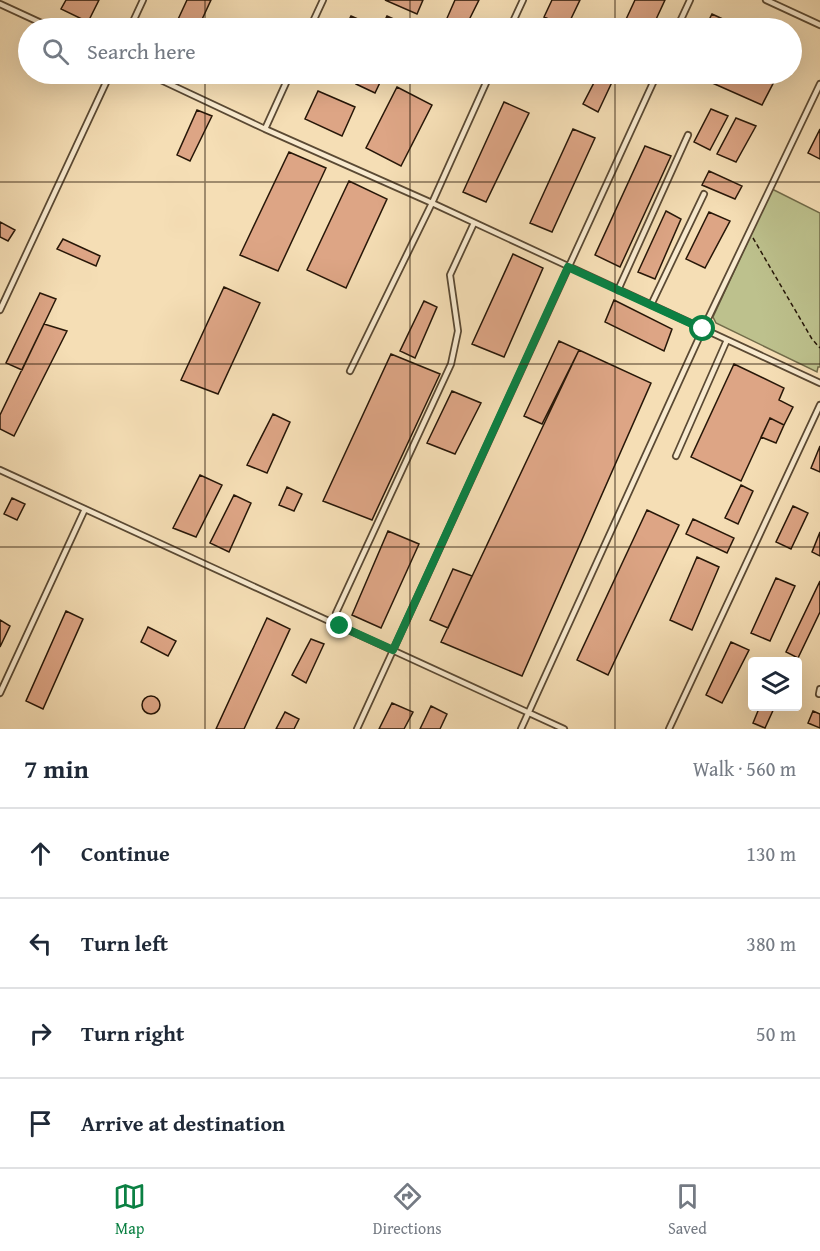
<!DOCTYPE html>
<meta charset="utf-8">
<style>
:root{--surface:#fff;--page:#f6f6f7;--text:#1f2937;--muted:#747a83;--line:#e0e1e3;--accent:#0b8043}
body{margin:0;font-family:"Gentium Book Plus",serif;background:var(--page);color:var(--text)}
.controls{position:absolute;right:18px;bottom:18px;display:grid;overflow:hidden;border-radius:6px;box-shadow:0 6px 24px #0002}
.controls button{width:54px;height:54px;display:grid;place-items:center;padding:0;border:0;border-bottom:2px solid var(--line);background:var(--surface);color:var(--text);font:30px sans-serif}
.stop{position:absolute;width:18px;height:18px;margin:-14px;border:4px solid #0b8043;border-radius:50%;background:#fff}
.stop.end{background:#0b8043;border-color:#fff;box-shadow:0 2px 6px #0008}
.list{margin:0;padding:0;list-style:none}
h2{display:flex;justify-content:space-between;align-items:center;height:78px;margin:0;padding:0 24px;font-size:26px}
h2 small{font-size:20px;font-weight:400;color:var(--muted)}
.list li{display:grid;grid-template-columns:39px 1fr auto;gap:18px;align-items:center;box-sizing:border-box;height:90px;padding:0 24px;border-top:2px solid var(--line)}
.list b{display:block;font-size:22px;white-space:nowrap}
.list em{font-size:20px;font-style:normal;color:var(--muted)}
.icon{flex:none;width:33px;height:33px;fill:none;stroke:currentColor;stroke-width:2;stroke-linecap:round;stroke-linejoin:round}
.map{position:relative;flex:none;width:820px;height:729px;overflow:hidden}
.search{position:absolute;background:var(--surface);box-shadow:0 6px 24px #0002;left:18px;right:18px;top:18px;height:66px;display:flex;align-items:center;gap:15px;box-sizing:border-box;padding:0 21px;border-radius:33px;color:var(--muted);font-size:22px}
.sheet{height:438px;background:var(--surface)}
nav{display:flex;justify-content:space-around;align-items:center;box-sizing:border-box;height:84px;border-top:2px solid var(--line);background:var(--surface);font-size:16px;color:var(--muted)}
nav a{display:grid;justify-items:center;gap:3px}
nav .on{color:var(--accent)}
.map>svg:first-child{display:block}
.green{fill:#bdc18d;stroke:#726c4a;stroke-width:1.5}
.building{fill:#dda585;stroke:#271708;stroke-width:1.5}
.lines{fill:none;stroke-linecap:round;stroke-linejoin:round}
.service-casing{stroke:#5a4933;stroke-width:8}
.path{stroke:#271708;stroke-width:1.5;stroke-dasharray:4.5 3;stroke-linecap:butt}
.service{stroke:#f8eacf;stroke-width:4.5}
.route{stroke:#0b8043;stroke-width:8}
.grid{fill:none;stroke:#271708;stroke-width:1.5;stroke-opacity:0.55}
</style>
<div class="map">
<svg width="820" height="729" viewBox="0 0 820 729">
<rect width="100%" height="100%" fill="#f5deb5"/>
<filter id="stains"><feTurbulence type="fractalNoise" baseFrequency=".00333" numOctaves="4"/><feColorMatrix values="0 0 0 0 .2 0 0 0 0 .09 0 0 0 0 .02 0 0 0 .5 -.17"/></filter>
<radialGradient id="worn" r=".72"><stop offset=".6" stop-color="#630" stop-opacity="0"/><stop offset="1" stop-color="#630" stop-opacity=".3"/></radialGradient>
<path class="green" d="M772 189 820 213V367H818L817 372 716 323 713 317Z"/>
<path class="building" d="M66 0H99L88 22 61 9Z
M187 0H211L198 28H174Z
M385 0H423L417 14Z
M455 0H479L465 28H452L444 25Z
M552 0H580L567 27 544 17Z
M635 0H665L652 28H622Z
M712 14 742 28H705Z
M351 16 367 23 365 28H345Z
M387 16 407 25 405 28H381Z
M360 74H384L375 93 356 84Z
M692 74H778L762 105Z
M598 75 613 80 598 112 583 104Z
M397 87 432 105 401 166 366 148Z
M318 91 355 107 342 136 305 119Z
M504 102 529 113 486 202 463 192Z
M711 109 728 116 710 150 694 142Z
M197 110 212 116 190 161 177 155Z
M736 118 756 126 736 162 717 154Z
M573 129 595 138 552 232 530 223Z
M820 129V159L808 153Z
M645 146 671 156 620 267 595 255Z
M289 152 326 168 278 271 240 255Z
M709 171 742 186 735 199 702 185Z
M349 181 387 199 346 288 307 270Z
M666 211 681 219 655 279 638 272Z
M709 212 730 221 705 268 686 259Z
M0 222 15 230 8 241 0 237Z
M63 239 100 256 96 266 57 249Z
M513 254 543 268 504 357 472 344Z
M224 287 260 303 218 394 181 380Z
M40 293 56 299 22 370 6 363Z
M614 300 672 329 664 351 605 322Z
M424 301 437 307 415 358 400 351Z
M44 324 67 331 14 436 0 429V415Z
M559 341 579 350 542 424 524 416Z
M579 350 651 383 522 676 441 642Z
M391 354 440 374 372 520 323 501Z
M734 364 784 388 779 400 793 407 784 425 770 418 741 481 691 457Z
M452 391 481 403 455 454 427 443Z
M273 414 290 422 267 473 247 465Z
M770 418 784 425 776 443 761 437Z
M820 446V472L811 468Z
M200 475 222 485 196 537 173 528Z
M741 485 753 491 738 524 725 518Z
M287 487 302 494 294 511 279 505Z
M234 495 251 503 229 552 210 543Z
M12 498 25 504 17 520 4 514Z
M793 506 808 513 791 549 776 542Z
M647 510 679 525 608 675 577 660Z
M693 519 734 538 727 553 686 534Z
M388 531 419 544 381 628 352 615Z
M820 532V556L812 552Z
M697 557 719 567 692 630 670 620Z
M453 569 472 576 448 628 430 620Z
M776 578 795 586 770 641 751 633Z
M820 581V612L798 658 786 652Z
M66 611 83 619 43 709 26 701Z
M267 618 290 629 244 729H216Z
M0 620 10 626 0 647Z
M148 627 176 641 168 656 141 642Z
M311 639 324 644 306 683 292 675Z
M731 642 749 650 722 703 706 695Z
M142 705a9 9 0 1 1 18 0a9 9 0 1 1-18 0Z
M392 703 413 712 404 729H379Z
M431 706 447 714 440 729H420Z
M760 706H775L765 728 753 723Z
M813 711 820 714V728L808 723Z
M285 712 299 719 294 729H276Z"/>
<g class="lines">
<defs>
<path id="service" d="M766 0 820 25
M0 4 52 28
M130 28 143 0
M310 28 323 0
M510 28 523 0
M677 28 690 0
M148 74 265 129
M290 74 265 129 432 203 820 383
M618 290 688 135
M651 305 704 194
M0 310 110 74
M350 371 432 203 490 74
M676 456 727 340
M0 470 564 729
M336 613 451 364 458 331 450 275 474 223
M0 693 85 509
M819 694 820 689
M357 729 657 74
M521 729 703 329 820 84
M669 729 820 405"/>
</defs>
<use href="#service" class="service-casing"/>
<path class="path" d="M753 238 812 339 820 348"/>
<use href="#service" class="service"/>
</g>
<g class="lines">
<path class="route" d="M340 626 393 650 568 267 703 329"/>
</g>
<path class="grid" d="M205 0V28M410 0V28M615 0V28M205 74V729M410 74V729M615 74V729M0 182H820M0 364H820M0 547H820"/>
<rect width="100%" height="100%" filter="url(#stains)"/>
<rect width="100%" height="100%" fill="url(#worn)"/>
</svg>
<div class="controls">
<button><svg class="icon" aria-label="layers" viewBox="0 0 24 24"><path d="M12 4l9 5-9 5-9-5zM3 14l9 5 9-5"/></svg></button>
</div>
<div class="stop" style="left:703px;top:329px"></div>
<div class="stop end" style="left:340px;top:626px"></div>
<div class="search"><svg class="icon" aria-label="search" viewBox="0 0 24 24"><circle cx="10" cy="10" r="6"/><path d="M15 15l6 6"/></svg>Search here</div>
</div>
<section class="sheet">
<h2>7 min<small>Walk · 560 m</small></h2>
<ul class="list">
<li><svg class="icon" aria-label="ahead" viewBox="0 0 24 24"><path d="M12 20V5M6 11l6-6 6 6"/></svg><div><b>Continue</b></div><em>130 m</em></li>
<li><svg class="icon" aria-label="left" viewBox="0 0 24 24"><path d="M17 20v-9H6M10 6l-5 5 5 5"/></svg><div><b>Turn left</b></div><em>380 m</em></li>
<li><svg class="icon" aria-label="right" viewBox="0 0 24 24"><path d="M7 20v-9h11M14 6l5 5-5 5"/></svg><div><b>Turn right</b></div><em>50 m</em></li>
<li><svg class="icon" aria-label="arrive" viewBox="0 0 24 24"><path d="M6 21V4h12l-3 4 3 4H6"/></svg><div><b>Arrive at destination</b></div></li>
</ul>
</section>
<nav>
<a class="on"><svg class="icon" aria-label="map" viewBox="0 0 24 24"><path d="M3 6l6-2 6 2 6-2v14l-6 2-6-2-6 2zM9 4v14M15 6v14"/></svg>Map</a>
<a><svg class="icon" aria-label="directions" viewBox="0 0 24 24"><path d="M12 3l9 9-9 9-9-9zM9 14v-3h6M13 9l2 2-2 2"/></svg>Directions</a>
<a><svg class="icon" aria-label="saved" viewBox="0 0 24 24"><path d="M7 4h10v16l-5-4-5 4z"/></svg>Saved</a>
</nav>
